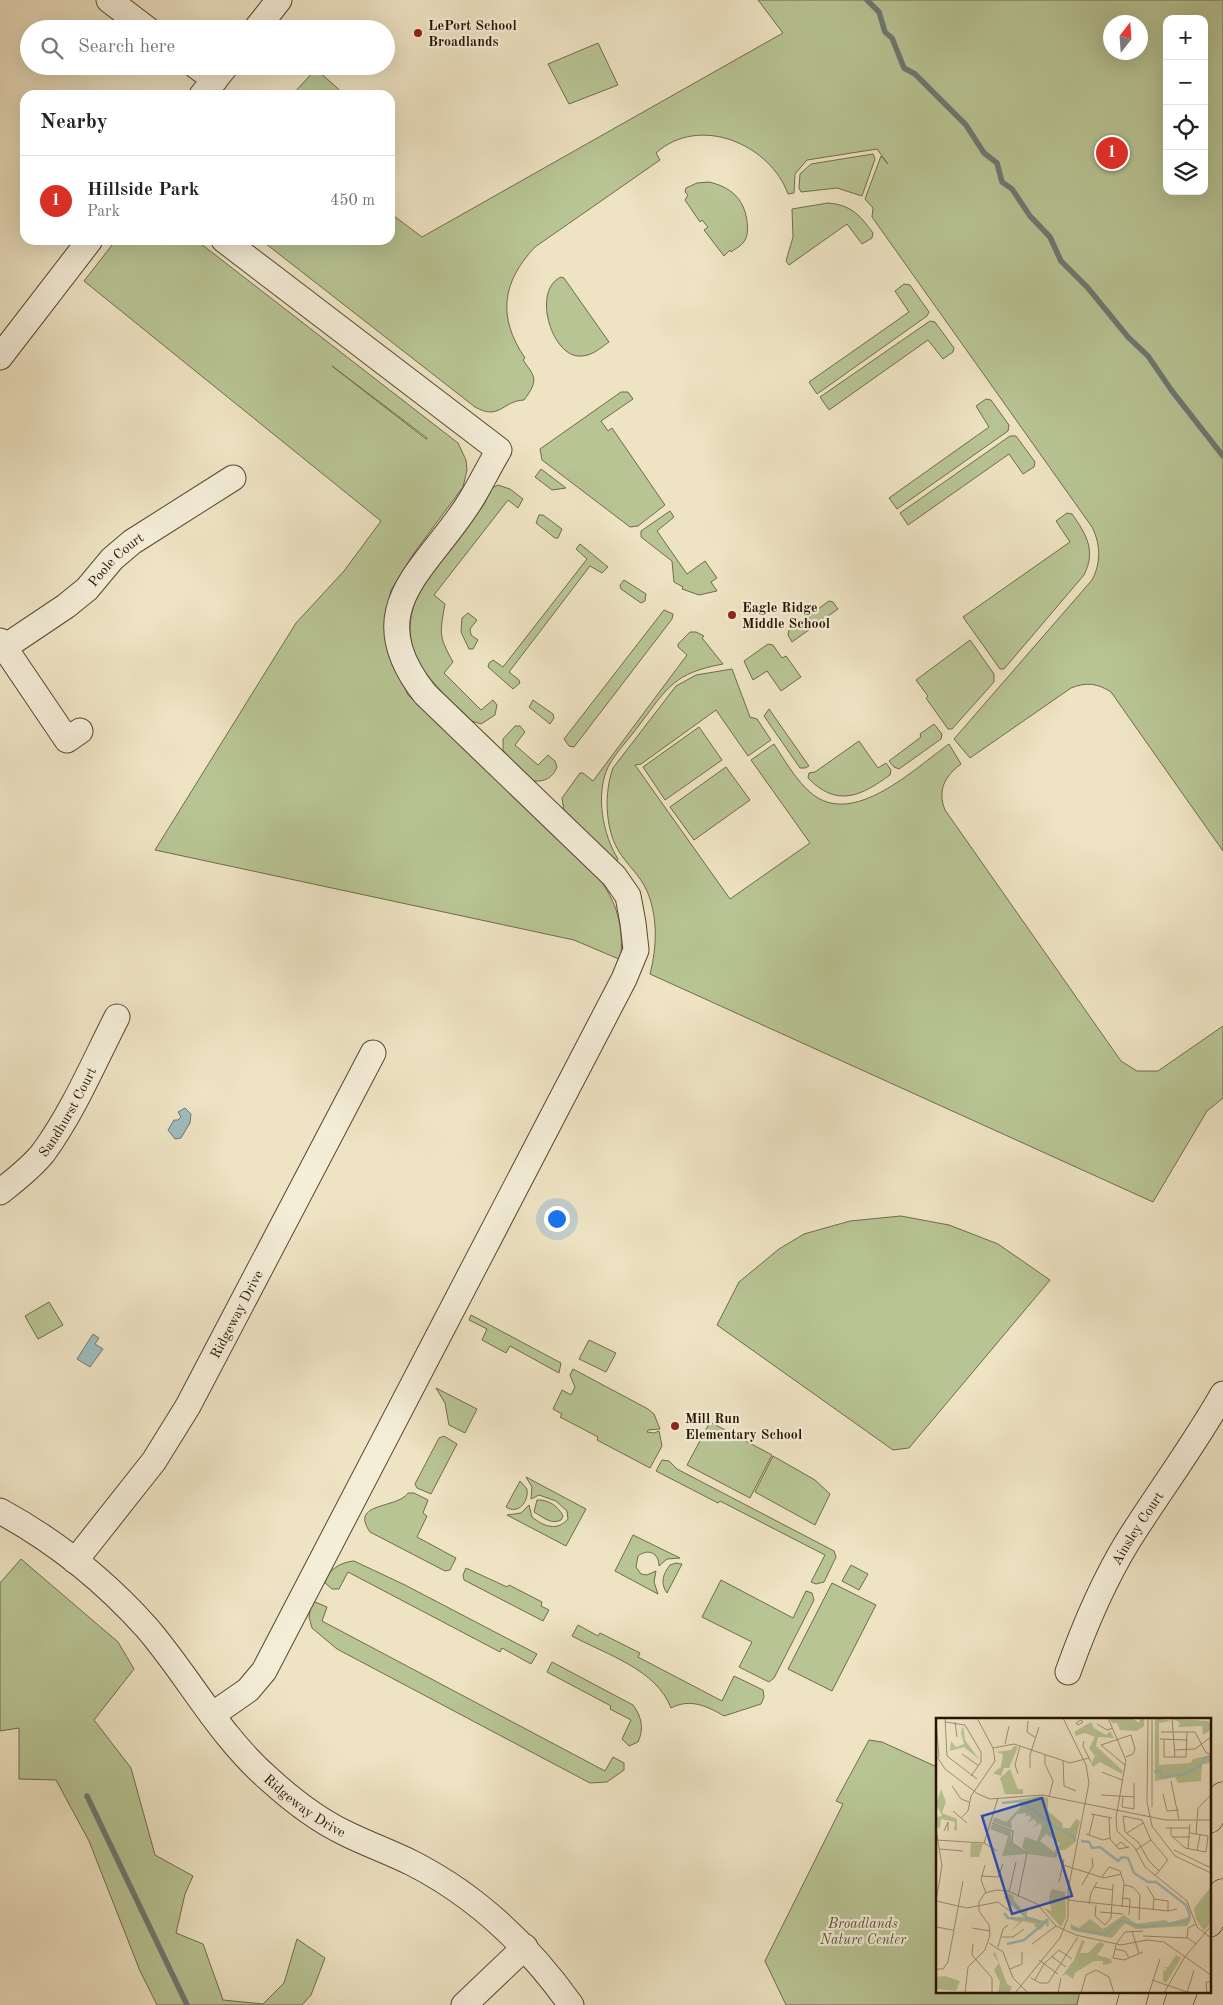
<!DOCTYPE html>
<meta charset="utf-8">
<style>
:root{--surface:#fff;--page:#f6f6f6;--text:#222;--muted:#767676;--line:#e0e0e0;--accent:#d93025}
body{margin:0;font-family:"Old Standard TT",serif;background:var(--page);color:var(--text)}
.controls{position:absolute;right:15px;top:15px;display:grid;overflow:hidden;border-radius:10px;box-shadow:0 5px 20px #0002}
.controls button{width:45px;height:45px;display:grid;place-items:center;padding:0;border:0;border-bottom:1px solid var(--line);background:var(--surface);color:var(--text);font:25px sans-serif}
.compass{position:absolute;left:1103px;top:15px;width:45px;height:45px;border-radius:50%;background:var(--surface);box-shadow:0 5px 20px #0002;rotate:17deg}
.you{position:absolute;left:556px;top:1218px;width:18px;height:18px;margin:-12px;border:4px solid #fff;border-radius:50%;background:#1a73e8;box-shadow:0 0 0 8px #1a73e833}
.badge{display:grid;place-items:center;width:32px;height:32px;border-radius:50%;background:var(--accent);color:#fff;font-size:16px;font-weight:700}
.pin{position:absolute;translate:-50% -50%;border:2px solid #fff;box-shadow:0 1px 5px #0006}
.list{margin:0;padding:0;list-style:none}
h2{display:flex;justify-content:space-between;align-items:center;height:65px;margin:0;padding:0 20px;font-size:21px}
h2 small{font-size:16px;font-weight:400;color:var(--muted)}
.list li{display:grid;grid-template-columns:32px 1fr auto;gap:15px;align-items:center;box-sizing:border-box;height:90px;padding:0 20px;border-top:1px solid var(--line)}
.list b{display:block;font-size:19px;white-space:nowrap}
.list p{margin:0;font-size:16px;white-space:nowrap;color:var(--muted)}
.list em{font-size:16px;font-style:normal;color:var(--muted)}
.icon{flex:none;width:28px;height:28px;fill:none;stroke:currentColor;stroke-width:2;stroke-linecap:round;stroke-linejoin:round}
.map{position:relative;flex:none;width:1223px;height:2005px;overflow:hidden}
.search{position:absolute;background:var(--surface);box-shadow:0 5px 20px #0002;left:20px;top:20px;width:375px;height:55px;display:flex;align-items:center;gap:12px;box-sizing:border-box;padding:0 18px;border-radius:28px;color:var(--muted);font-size:19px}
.panel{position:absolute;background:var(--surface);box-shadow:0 5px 20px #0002;left:20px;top:90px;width:375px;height:155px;border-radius:15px}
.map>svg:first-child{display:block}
.green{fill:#b8c494;stroke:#6f6c4a;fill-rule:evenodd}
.water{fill:#9ebcbe;stroke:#6e7972}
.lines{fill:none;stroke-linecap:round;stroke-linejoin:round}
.stream{stroke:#6e7972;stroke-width:5.5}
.minor-casing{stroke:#584831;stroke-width:27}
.major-casing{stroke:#261400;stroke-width:29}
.minor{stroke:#f4edd8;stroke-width:25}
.major{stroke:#eee3c3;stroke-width:28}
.poi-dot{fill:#8f2418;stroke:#f4edd8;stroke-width:2}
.labels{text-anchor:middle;stroke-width:4.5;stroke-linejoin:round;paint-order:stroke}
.poi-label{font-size:14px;font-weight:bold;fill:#261400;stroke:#f4edd8;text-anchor:start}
.street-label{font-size:14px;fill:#261400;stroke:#f4edd8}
.park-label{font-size:14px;font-style:italic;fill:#595234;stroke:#f4edd8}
.inset-river{fill:none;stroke:#9ebcbe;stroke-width:2.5}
.inset-road{fill:none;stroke:#9e9075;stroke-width:1}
.view{fill:#1d4ed8;fill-opacity:0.15;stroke:#1d4ed8;stroke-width:2.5}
.inset-edge{fill:none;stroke:#261400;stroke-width:2.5}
</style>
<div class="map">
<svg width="1223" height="2005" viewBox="0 0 1223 2005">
<rect width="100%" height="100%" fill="#eee3c3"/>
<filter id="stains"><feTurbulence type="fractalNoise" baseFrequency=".004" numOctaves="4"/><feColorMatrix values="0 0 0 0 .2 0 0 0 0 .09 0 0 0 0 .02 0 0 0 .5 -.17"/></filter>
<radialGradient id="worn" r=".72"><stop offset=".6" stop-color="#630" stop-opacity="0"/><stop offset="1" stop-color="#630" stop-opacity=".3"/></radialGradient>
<path class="green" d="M758 0H1223V851L1111 692C1097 683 1086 682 1071 688L970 758 954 739 1092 580C1101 563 1101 545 1092 527L872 217 873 208 865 199 881 156 888 164 877 149 807 160 795 174 794 193 788 194C770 144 699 114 656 153L660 160 535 247C502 282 497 317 525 358L523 360C534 376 540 379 524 400 502 401 500 421 475 407L261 240H390V213L422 237 783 33ZM1167 19H1204V191H1167ZM1140 22V52H1110V22Z
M598 43 618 85 569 104 548 64Z
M316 69 345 95H292Z
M873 154 875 159 862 196 837 188 801 192 799 188 800 174 811 164Z
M709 182C730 187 744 198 747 221 748 227 748 235 745 240 741 247 736 248 731 252L730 250 724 256 704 230 708 227 702 220 700 222 685 200 688 195 685 192 686 188 697 183Z
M828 203C851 205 860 215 873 233L872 238 862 244 847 224 789 265 786 261 793 237 792 209Z
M116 240H196L458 443 466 460 467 470 463 487 414 553 391 590 385 619 388 652 408 695 601 881C619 907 623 929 621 960L574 940 155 850 296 623 344 571 381 521 84 281ZM332 366 427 438V439H426Z
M561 277 564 278 609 342C599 349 591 357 578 356 551 354 532 290 561 277Z
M904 284 910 285 929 312 927 316 817 394 809 382 909 312 895 291Z
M930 321 935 322 954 348 953 352 943 359 928 340 829 410 820 397Z
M621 392H628L633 399 601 421 608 431 612 428 665 505 638 526 630 527 542 460 540 449Z
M986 399 991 400 1009 425 1008 431 897 509 889 498 989 427 976 406Z
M1010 436H1016L1035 462 1034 467 1023 474 1009 454 908 525 900 513Z
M541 469 566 488 552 490 535 477Z
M498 485 510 489 523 499 518 508 508 500 434 595 445 604C440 633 438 635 453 662L444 673 481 710 493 700 497 705 495 715 481 724 472 721C428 679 388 647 424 582L483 506 492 488Z
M670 511 674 517 657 531 687 574 705 561 717 578 711 582 717 591 699 595 682 589 683 587 674 582 672 561 641 537V531Z
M1067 513 1072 514C1087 535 1096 551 1084 575L1004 669H1000L963 617 1070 542 1056 521Z
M539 515H543L562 529 558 538H555L536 523Z
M580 544 608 567 602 573 590 566 509 672 519 680 520 683 513 689 488 667 489 663 493 660 503 667 587 559 576 549Z
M624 580 646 594 645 601 641 603 621 589 620 585Z
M829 601 833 602 838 609 792 642 788 635 789 630Z
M664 610 673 614 672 619 574 747 569 746 564 739Z
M468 613 477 620 470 629 471 635 478 640 473 649H469L461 632 462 618Z
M690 632H696L704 636 702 638 723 664C674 673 668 687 640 724 630 738 616 752 608 767 595 795 603 835 618 859L617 862 564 811 562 798 580 773H583L593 781 687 655 678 647V644Z
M970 640 994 674V682L952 729H948L926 698 928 696 916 680Z
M768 644 773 645 782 658 786 656 801 677 781 691 767 671 753 680 744 661Z
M732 669 750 717 757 719 771 740 748 756 716 710 641 764 635 765 730 899 810 843 751 760 774 744C785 761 796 780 811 793 853 829 915 768 949 744L961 764C945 776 937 790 945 810L1121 1061 1137 1071H1158L1223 1026V1098L1207 1111 1153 1202 650 974C657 947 658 917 647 891 640 875 627 865 618 850 605 827 604 793 613 768L676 686 696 675Z
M533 700 553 714 554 718 550 724 529 707Z
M769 709 809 766 805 768H800L764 716Z
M934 724 942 734 941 739 899 769 894 767 889 761 921 737 920 734Z
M515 726H520L525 732 515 745 538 765 548 755 555 761 557 767C553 778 544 782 534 781L506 754 503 750V739Z
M699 727 722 760 665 800 643 767Z
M859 741 878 768 886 763 891 770 890 775C861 796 837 808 808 778L809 773 815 772Z
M726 767 750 800 694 840 670 807Z
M901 1216 949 1225 998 1244 1050 1280 909 1448 893 1450 717 1325 739 1282 779 1249 804 1234 850 1221Z
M49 1302 63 1325 38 1339 25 1316Z
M471 1315 561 1363 559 1373 510 1346 506 1353 482 1340 487 1329 469 1320Z
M589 1340 616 1353 606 1372 579 1359Z
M573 1369 648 1409 654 1414 660 1429 648 1430 647 1432 654 1433 659 1431 662 1446 650 1468 597 1440 598 1437 560 1417 562 1414 553 1409 562 1390 571 1395 575 1387 570 1375Z
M436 1388 477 1409 465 1433 449 1425 445 1403Z
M710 1422 772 1455 750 1498 687 1465Z
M444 1436 457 1444 431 1494 417 1488 415 1484 439 1438Z
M773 1456 815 1480 830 1494 815 1525 755 1492Z
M662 1460 669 1461 677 1469 834 1551 836 1557 824 1582 816 1584 811 1582 825 1555 720 1501 718 1503 656 1471Z
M526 1477 586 1509 566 1546 507 1515 521 1513 529 1505 532 1517C543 1526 557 1532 568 1519L567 1511 556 1501 539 1495 531 1499 532 1487Z
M520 1481 527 1489C529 1502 518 1515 506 1507Z
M408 1493H414L428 1500 423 1513 427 1516 417 1537 456 1558 450 1570 445 1571 370 1532C349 1502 397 1509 408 1493Z
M537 1500C548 1499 559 1507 563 1516L561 1520C551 1525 543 1517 534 1512Z
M633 1535 680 1558 667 1559 659 1566C659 1553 648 1548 638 1556L636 1567 641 1574 647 1575 656 1571 654 1582 658 1594 615 1571Z
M21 1559 118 1642 134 1669 94 1720 131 1768 155 1855 193 1876 185 1894 176 1933 203 1944 223 2000 263 2004 284 1983 297 1939 325 1958 311 1995 302 2005H157L140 1971 89 1841 56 1780 19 1779V1728L0 1731V1583Z
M354 1561 405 1585 537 1654 531 1664 502 1648 500 1652 348 1572 339 1589H332L325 1583C327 1570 341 1562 354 1561Z
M676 1563 682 1564 667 1593C660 1583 663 1574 670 1565Z
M851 1565 868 1574 859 1590 842 1581Z
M466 1568 507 1587 509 1585 542 1602 541 1606 549 1610 543 1621 464 1580 463 1575Z
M721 1580 793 1618 806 1591 812 1593 814 1600 774 1678 769 1682 739 1667 752 1642 702 1617Z
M832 1583 876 1605 832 1691 788 1669Z
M315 1602 327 1607 322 1621 605 1771 613 1757 624 1763V1770L607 1782 590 1783 337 1649 312 1628 309 1617 311 1605Z
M578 1625 598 1636 600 1633 640 1653 638 1657 722 1701 734 1676 763 1690 764 1697 761 1704 724 1716C707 1706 690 1698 671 1708 656 1669 607 1655 572 1636Z
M552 1662 633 1705C642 1717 644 1729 638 1742L629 1746 622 1739 631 1720 610 1709 611 1706 547 1672Z
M869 1740 882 1742 937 1767V1991H1080L1077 2005H786L765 1961 843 1804 836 1801Z"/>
<path class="water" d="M185 1108 191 1114 190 1123 181 1138 175 1139 168 1130 174 1120H178L181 1117 178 1112Z
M93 1334 99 1338 95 1344 103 1349 90 1367 77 1359Z"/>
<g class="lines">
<path class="stream" d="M867 0 879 12 885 32 892 38 904 68 915 74 966 125 984 153 997 163 1002 182 1012 189 1030 216 1050 237 1061 261 1088 288 1128 337 1148 356 1172 391 1223 456
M87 1796 187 2005"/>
<defs>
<g id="minor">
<path d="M109 0 147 29"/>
<path d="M256 29 279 0"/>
<path d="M196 66 215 80"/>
<path d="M202 95 226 66"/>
<path d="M0 357 90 240"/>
<path d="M0 641 67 740 80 731"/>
<path id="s1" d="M5 647 66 606 87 589 112 559 132 542 233 478"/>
<path id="s2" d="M0 1192C15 1180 31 1168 43 1153 73 1112 94 1062 117 1017"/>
<path id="s3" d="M0 1511C55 1541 105 1581 147 1628 189 1677 220 1737 270 1780 292 1800 318 1820 345 1833 367 1844 390 1852 412 1863 477 1896 529 1946 571 2005"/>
<path id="s4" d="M75 1561 154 1461 188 1406 373 1053"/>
<path id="s5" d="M1068 1672C1084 1627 1103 1582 1128 1541 1159 1492 1194 1445 1223 1394"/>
<path d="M212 1715 248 1690 264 1671 624 979 636 950 633 923 628 896 614 876 425 694C359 610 423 573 467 506 479 488 488 468 499 450L224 240"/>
<path d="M464 2005 525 1947"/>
</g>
<path id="major" d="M1209 1819 1223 1796
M1209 1923 1223 1893
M1131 2005 1135 1991
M1178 2005 1183 1991"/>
</defs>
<use href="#minor" class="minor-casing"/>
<use href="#major" class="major-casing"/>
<use href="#minor" class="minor"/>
<use href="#major" class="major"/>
</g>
<g class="poi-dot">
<circle cx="418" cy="33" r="5"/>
<circle cx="732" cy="615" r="5"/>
<circle cx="675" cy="1426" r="5"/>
</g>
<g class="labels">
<g class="poi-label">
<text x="428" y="30">LePort School<tspan x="428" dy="16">Broadlands</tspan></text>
<text x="742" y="612">Eagle Ridge<tspan x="742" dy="16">Middle School</tspan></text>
<text x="685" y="1423">Mill Run<tspan x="685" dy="16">Elementary School</tspan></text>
</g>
<g class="street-label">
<text dy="5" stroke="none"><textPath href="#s1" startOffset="142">Poole Court</textPath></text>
<text dy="5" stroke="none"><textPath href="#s2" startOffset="106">Sandhurst Court</textPath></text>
<text dy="5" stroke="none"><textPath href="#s4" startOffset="296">Ridgeway Drive</textPath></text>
<text dy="5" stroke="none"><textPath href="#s5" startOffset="160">Ainsley Court</textPath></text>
<text dy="5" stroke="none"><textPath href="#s3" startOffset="428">Ridgeway Drive</textPath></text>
</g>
<g class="park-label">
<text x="863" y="1928">Broadlands<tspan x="863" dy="16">Nature Center</tspan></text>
</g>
</g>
<g transform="translate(936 1718)">
<rect width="275" height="275" fill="#eee3c3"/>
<path d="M196 0 203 5 204 0H208V8L201 13 184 12 181 5H176L174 1ZM219 0 235 3 223 5V47L255 45 257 41 275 37V45L266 46 265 63 242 65 239 59 219 63ZM238 1 273 3 275 12 267 17 266 8 242 9 244 5ZM155 4 158 10 170 17 174 13 178 20 162 19 160 28 187 53 186 56 164 44 157 49 155 46 159 38 153 30 159 19 149 15 140 18 138 14ZM27 7 29 22 43 41 28 29 14 33 15 23 20 29 28 26 25 15ZM78 28 82 29 73 50H68L65 58 57 55 65 49 67 36 60 34 75 32ZM74 51 82 71H87V76H69L64 60ZM5 71 10 84 6 95 21 101V113L18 112 19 104 5 101 4 110 0 109V99L6 98 0 86ZM103 78 112 80V93L126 105 127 110H134L140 101 144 103 139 124 129 132H123L120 140 92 136 86 129 89 119 101 123 106 109 104 105 97 110 101 105 98 101 91 105 95 100 93 97 88 99 91 95 81 96 75 103 76 111 57 104 58 99 70 104 85 89 82 82ZM110 116 124 126 118 134 104 123ZM56 106 75 113V125L91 136 66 138 72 118 54 111ZM35 125 47 126 43 139H34ZM275 169V205L268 213 260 201 258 190ZM115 171 129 174 130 199 125 209 108 190 116 193 113 183ZM70 174 78 178 77 181 87 193 91 189V198L106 203 112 200 113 207 110 209V205L104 212 98 208 99 206 87 203 75 213 83 204 70 200H89L68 180ZM188 197 200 206 230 202 233 205 253 199 255 201 251 208 200 211 189 205 176 220 135 212V205L138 209 144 207 140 209 143 210 154 201 167 211ZM146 222 149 223 144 235H152L163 224 169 226 161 237 175 241 176 245 167 247V243H158L139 255 137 261 130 256 126 258 138 242ZM59 234 71 266 76 269 73 275H62L64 264 58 252 63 245 57 236ZM240 237 245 240 230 265 227 263V253L231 251 228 249H232ZM9 258 24 263 20 273 0 271V259Z" fill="#b8c494" fill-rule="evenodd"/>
<path class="inset-river" d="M218 53 224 54 227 59 249 56 264 48 270 39 275 38M66 85 85 83 122 111 138 118 139 123M145 123 153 124 156 130 164 129 182 143 186 139 192 140 198 155 212 164H220L250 187 254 197M77 185 92 201M68 195 72 200 97 201 108 205M135 208 142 212 169 216 185 203 208 209 252 203 254 197M71 226 88 222 112 202"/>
<path class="inset-road" d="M9 0 11 38 41 61M172 0 190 42 180 100 181 113 199 130 209 149 251 183 261 209 275 220M212 0 211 84 216 108 239 138 275 155M236 0 239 39M145 2 147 4 142 7 140 5ZM92 3 91 14 100 20M0 4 3 39M9 4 29 7 45 34V44L35 58M19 4 21 19M161 6 171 12 177 10M225 14H259L270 35 275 36M224 21 251 22M228 21V39H250L251 14M148 23 147 28 155 44M69 26 73 8M57 30 78 26 134 45 153 40M239 32 259 31 275 19M26 36 43 48M0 37 9 51 42 76 54 81 106 77 230 102H275M109 37V46L117 63 113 79M190 39 197 36 199 31 195 17 165 27 190 48M127 43 128 68 140 73M94 50V37L103 9M166 54 186 62M82 56 79 47 84 28M235 63 243 102M16 68 25 81 33 84M227 76 231 93 243 92M165 77 199 79M187 78 186 89 198 91V65M216 89V0M17 93 31 105M155 96 176 100M26 99 32 93 35 78 59 43 57 30 41 0M173 100 174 121 183 131 193 129M56 105 77 113 76 125 91 135 82 179M230 110H254M235 110V117L249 130 270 134 272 118 254 115M0 111 6 148 0 183M8 113 12 104V113M191 115 207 105M150 116 167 122 174 120M260 116 262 90 275 77M153 117 158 96M236 119H254M0 122 48 125 61 133M48 125 62 80M180 128 185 124 192 130M4 131 27 133M252 131 254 106M200 132 215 122M238 132 275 150M261 133 264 117M49 147 45 162 50 175M127 147 168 160 185 156M45 158 62 159 67 146M219 158 231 143V141L215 122 206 102 187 98 189 114 202 124 213 143 223 153M166 159 173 149 184 153 188 165 186 189M123 164 128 141M146 167 157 148 156 140M188 167 197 169 204 177 203 202M211 168 218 180 217 191M158 169 177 172M73 174 80 144M186 180 194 181 193 197M218 181 232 183V193M131 182 232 193 241 191M0 183 31 190 62 184 75 194M153 186 155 175 161 164M160 187 159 198 169 207M164 194 187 196M169 207 175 200 177 166M0 209 17 212M36 210 54 213M196 213 203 236M207 218 252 220 260 226M66 219H77L88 211M251 220 252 210 260 206M53 225 67 234 77 260 92 275M37 226 36 237 56 260V275M96 226 120 208M180 226 189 214 207 213M180 227 177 240 188 242 207 234M62 229 67 211 72 207M179 231 189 233 193 240M115 238 130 249M103 242 122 256M0 251H7L12 244 27 163M74 251 86 246V234M95 260 104 265H112L142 219M99 262 108 246 123 232 136 241M216 262 251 274M29 275 32 249 49 232 54 217 53 207 43 193V184L49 175 60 172 72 173 101 186 120 208 140 217 185 227 211 222 228 224 275 257M79 275 124 220 132 200V172L153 65 150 47 127 0M122 275 125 260M145 275 150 257 160 252 173 259 178 275M213 275 224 241M228 275 248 240 275 208M251 275 258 252M271 275 270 264H275"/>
<path class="view" d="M106 80 136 178 76 196 46 98Z"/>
<rect width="275" height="275" class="inset-edge"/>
</g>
<rect width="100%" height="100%" filter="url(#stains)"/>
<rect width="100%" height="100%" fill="url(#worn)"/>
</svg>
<div class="controls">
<button>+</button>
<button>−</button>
<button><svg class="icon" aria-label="locate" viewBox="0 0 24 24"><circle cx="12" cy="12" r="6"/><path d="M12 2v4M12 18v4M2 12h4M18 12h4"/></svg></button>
<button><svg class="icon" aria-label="layers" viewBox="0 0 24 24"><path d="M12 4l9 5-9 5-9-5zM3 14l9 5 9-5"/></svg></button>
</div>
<svg class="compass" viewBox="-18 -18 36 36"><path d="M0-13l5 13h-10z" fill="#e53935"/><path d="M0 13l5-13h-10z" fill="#767676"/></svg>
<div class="you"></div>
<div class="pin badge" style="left:1112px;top:153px">1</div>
<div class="search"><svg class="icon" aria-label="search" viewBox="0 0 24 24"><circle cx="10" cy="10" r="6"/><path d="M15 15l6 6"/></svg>Search here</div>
<section class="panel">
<h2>Nearby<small></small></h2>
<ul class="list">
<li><span class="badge">1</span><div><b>Hillside Park</b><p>Park</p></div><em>450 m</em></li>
</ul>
</section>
</div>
